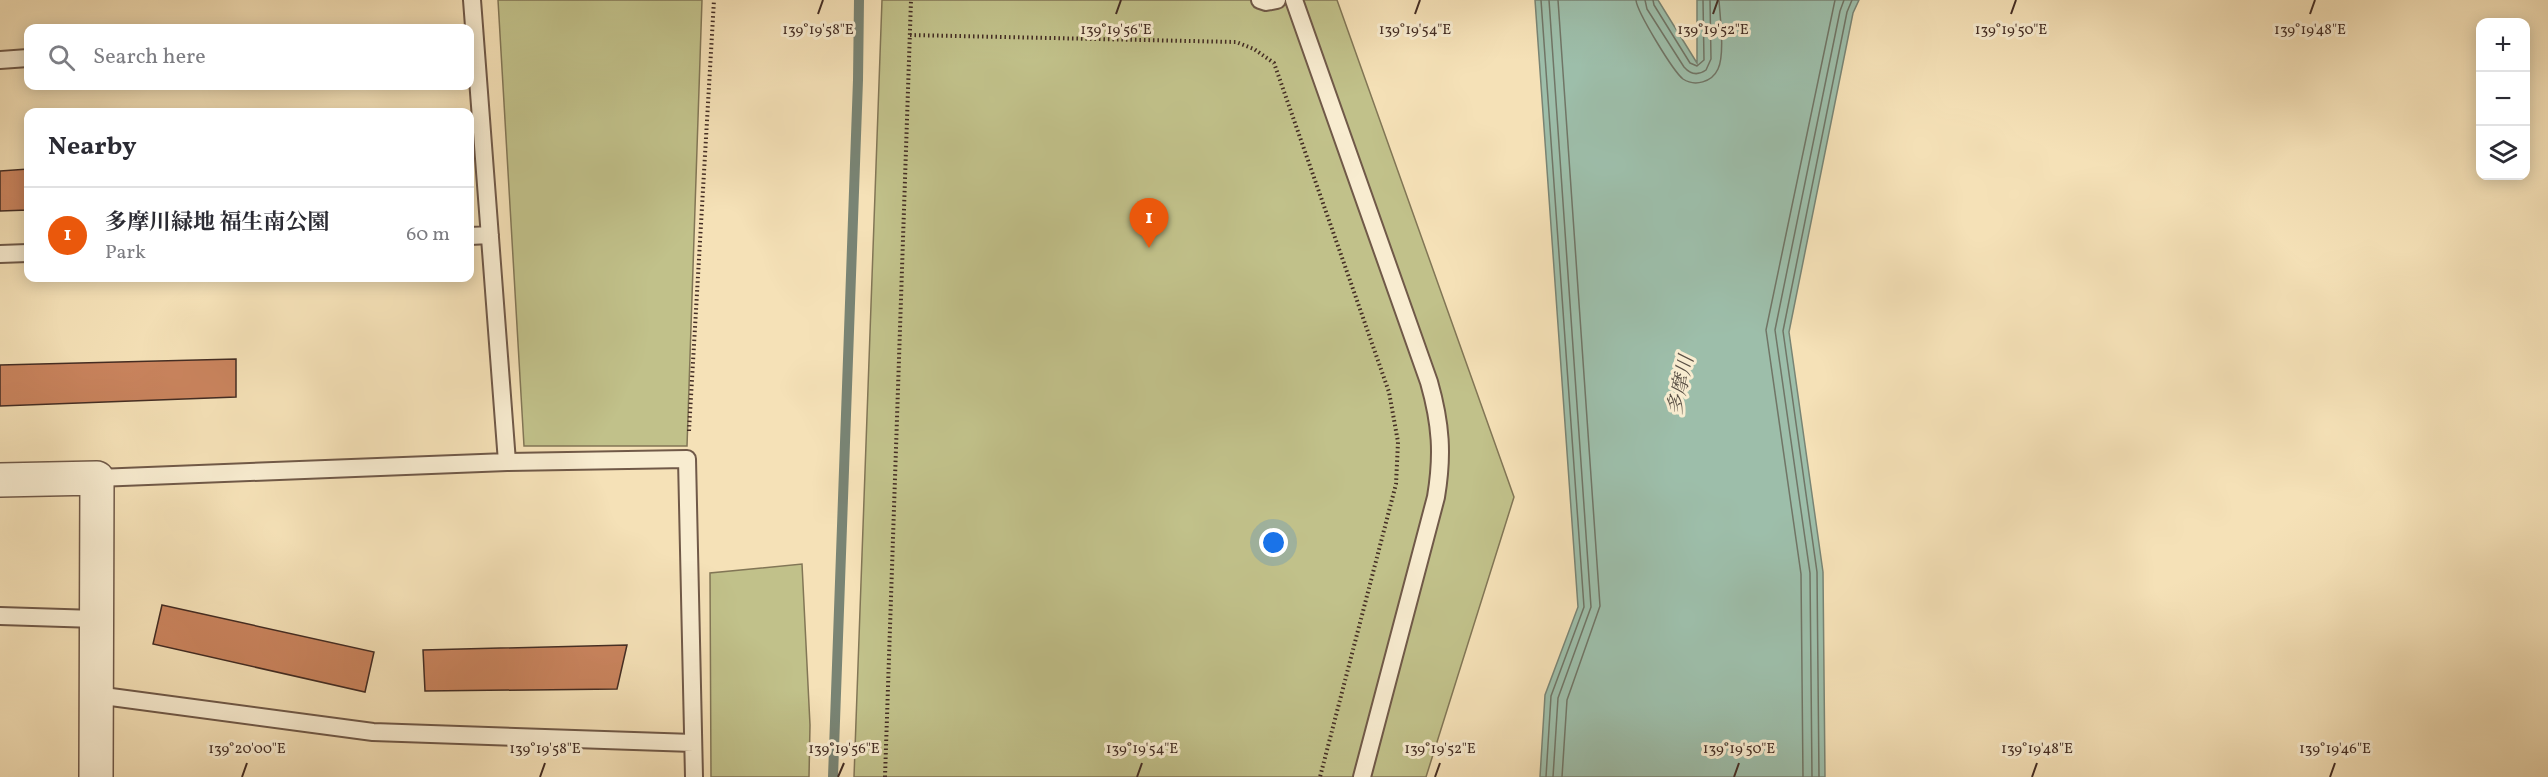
<!DOCTYPE html>
<meta charset="utf-8">
<style>
:root{--surface:#fff;--page:#f7f7f7;--text:#2b2b33;--muted:#7c7c81;--line:#e1e1e2;--accent:#ea580c}
body{margin:0;font-family:Vollkorn,"Noto Serif JP",serif;background:var(--page);color:var(--text)}
.controls{position:absolute;right:18px;top:18px;display:grid;overflow:hidden;border-radius:12px;box-shadow:0 3px 15px #0003}
.controls button{width:54px;height:54px;display:grid;place-items:center;padding:0;border:0;border-bottom:2px solid var(--line);background:var(--surface);color:var(--text);font:30px sans-serif}
.you{position:absolute;left:1274px;top:543px;width:21px;height:21px;margin:-15px;border:4px solid #fff;border-radius:50%;background:#1a73e8;box-shadow:0 0 0 9px #1a73e833}
.badge{display:grid;place-items:center;width:39px;height:39px;border-radius:50%;background:var(--accent);color:#fff;font-size:20px;font-weight:700}
.pin{position:absolute;translate:-50% -50px;filter:drop-shadow(0 2px 3px #0008)}
.pin::after{content:'';position:absolute;top:32px;width:21px;height:18px;background:inherit;clip-path:polygon(0 0,100% 0,50% 100%)}
.list{margin:0;padding:0;list-style:none}
h2{display:flex;justify-content:space-between;align-items:center;height:78px;margin:0;padding:0 24px;font-size:26px}
h2 small{font-size:20px;font-weight:400;color:var(--muted)}
.list li{display:grid;grid-template-columns:39px 1fr auto;gap:18px;align-items:center;box-sizing:border-box;height:96px;padding:0 24px;border-top:2px solid var(--line)}
.list b{display:block;font-size:22px;white-space:nowrap}
.list p{margin:0;font-size:20px;white-space:nowrap;color:var(--muted)}
.list em{font-size:20px;font-style:normal;color:var(--muted)}
.icon{flex:none;width:33px;height:33px;fill:none;stroke:currentColor;stroke-width:2;stroke-linecap:round;stroke-linejoin:round}
.map{position:relative;flex:none;width:2548px;height:777px;overflow:hidden}
.search{position:absolute;background:var(--surface);box-shadow:0 3px 15px #0003;left:24px;top:24px;width:450px;height:66px;display:flex;align-items:center;gap:15px;box-sizing:border-box;padding:0 21px;border-radius:12px;color:var(--muted);font-size:22px}
.panel{position:absolute;background:var(--surface);box-shadow:0 3px 15px #0003;left:24px;top:108px;width:450px;height:174px;border-radius:12px}
.map>svg:first-child{display:block}
.green{fill:#c1c18a;stroke:#827656;stroke-width:1.5}
.water{fill:#9dbeaa;stroke:#798474;stroke-width:1.5}
.lines{fill:none;stroke-linecap:round;stroke-linejoin:round}
.shore{stroke:#707566;stroke-width:1.5}
.stream{stroke:#798474;stroke-width:10}
.building{fill:#ca845e;stroke:#432c23;stroke-width:1.5}
.service-casing{stroke:#705948;stroke-width:20}
.minor-casing{stroke:#705948;stroke-width:36}
.path{stroke:#432c23;stroke-width:4;stroke-dasharray:1.5 3;stroke-linecap:butt}
.service{stroke:#f8ecd0;stroke-width:16}
.minor{stroke:#f8ecd0;stroke-width:33}
.ticks{fill:none;stroke:#432c23;stroke-width:2}
.labels{text-anchor:middle;stroke-width:6;stroke-linejoin:round;paint-order:stroke}
.water-label{font-size:20px;font-style:italic;fill:#5a5045;stroke:#f8ecd0}
.ticks-label{font-size:15px;text-anchor:middle;fill:#432c23;stroke:#f8ecd0;stroke-width:6;stroke-linejoin:round;paint-order:stroke}
</style>
<div class="map">
<svg width="2548" height="777" viewBox="0 0 2548 777">
<rect width="100%" height="100%" fill="#f5e1b7"/>
<filter id="stains"><feTurbulence type="fractalNoise" baseFrequency=".00333" numOctaves="4"/><feColorMatrix values="0 0 0 0 .2 0 0 0 0 .09 0 0 0 0 .02 0 0 0 .5 -.17"/></filter>
<radialGradient id="worn" r=".72"><stop offset=".6" stop-color="#630" stop-opacity="0"/><stop offset="1" stop-color="#630" stop-opacity=".3"/></radialGradient>
<path class="green" d="M498 0H702L687 446H524Z
M882 0H1337L1514 497 1426 777H854Z
M802 564 810 725 809 777H711L710 573Z"/>
<path class="water" d="M1535 0H1658L1697 63V0H1859L1853 13 1789 332 1823 572 1825 777H1540L1545 695 1578 607Z"/>
<g class="lines">
<path class="shore" d="M1541 0 1584 607 1551 696 1546 777
M1549 0 1591 607 1558 698 1553 777
M1558 0 1600 606 1567 700 1562 777
M1636 0C1637 12 1673 71 1683 79 1695 87 1712 82 1718 69 1725 54 1720 17 1719 0
M1645 0 1647 9 1684 67C1691 75 1699 75 1706 70L1711 59 1710 0
M1653 0 1654 5 1690 63 1697 66 1704 60 1703 0
M1803 777 1801 574 1766 330 1835 0
M1812 777 1810 573 1775 330 1840 11 1844 0
M1819 777 1817 572 1783 331 1847 12 1852 0"/>
<path class="stream" d="M833 777 858 80 859 0"/>
</g>
<path class="building" d="M28 169V210L0 211V171Z
M236 359V397L0 406V365Z
M162 605 374 652 365 692 153 644Z
M627 645 617 689 425 691 423 650Z"/>
<g class="lines">
<defs>
<path id="service" d="M472 0 507 462
M1260 0 1266 2 1277 0
M1294 0 1429 382C1441 424 1443 455 1436 497L1362 777
M0 60 28 58
M470 236 490 235
M0 254 28 253
M97 478 507 462 687 459 694 777
M0 616 96 619
M96 695 373 732 693 743"/>
<path id="minor" d="M0 480 97 478 96 777"/>
</defs>
<use href="#service" class="service-casing"/>
<use href="#minor" class="minor-casing"/>
<path class="path" d="M910 35 1236 42 1254 49 1274 63 1389 392 1398 442 1396 484 1320 777
M689 431 714 0
M885 777 911 0"/>
<use href="#service" class="service"/>
<use href="#minor" class="minor"/>
</g>
<path class="ticks" d="M818 14 823 0M1116 14 1121 0M1415 14 1420 0M1713 14 1718 0M2011 14 2016 0M2310 14 2315 0M242 777 247 763M540 777 545 763M838 777 844 763M1137 777 1142 763M1435 777 1440 763M1734 777 1739 763M2032 777 2037 763M2330 777 2335 763"/>
<g class="labels">
<g class="water-label">
<text transform="translate(1680 385) rotate(-78)" y="7">多摩川</text>
</g>
</g>
<g class="ticks-label">
<text x="818" y="34">139°19'58"E</text>
<text x="1116" y="34">139°19'56"E</text>
<text x="1415" y="34">139°19'54"E</text>
<text x="1713" y="34">139°19'52"E</text>
<text x="2011" y="34">139°19'50"E</text>
<text x="2310" y="34">139°19'48"E</text>
<text x="247" y="753">139°20'00"E</text>
<text x="545" y="753">139°19'58"E</text>
<text x="844" y="753">139°19'56"E</text>
<text x="1142" y="753">139°19'54"E</text>
<text x="1440" y="753">139°19'52"E</text>
<text x="1739" y="753">139°19'50"E</text>
<text x="2037" y="753">139°19'48"E</text>
<text x="2335" y="753">139°19'46"E</text>
</g>
<rect width="100%" height="100%" filter="url(#stains)"/>
<rect width="100%" height="100%" fill="url(#worn)"/>
</svg>
<div class="controls">
<button>+</button>
<button>−</button>
<button><svg class="icon" aria-label="layers" viewBox="0 0 24 24"><path d="M12 4l9 5-9 5-9-5zM3 14l9 5 9-5"/></svg></button>
</div>
<div class="you"></div>
<div class="pin badge" style="left:1149px;top:248px">1</div>
<div class="search"><svg class="icon" aria-label="search" viewBox="0 0 24 24"><circle cx="10" cy="10" r="6"/><path d="M15 15l6 6"/></svg>Search here</div>
<section class="panel">
<h2>Nearby<small></small></h2>
<ul class="list">
<li><span class="badge">1</span><div><b>多摩川緑地 福生南公園</b><p>Park</p></div><em>60 m</em></li>
</ul>
</section>
</div>
